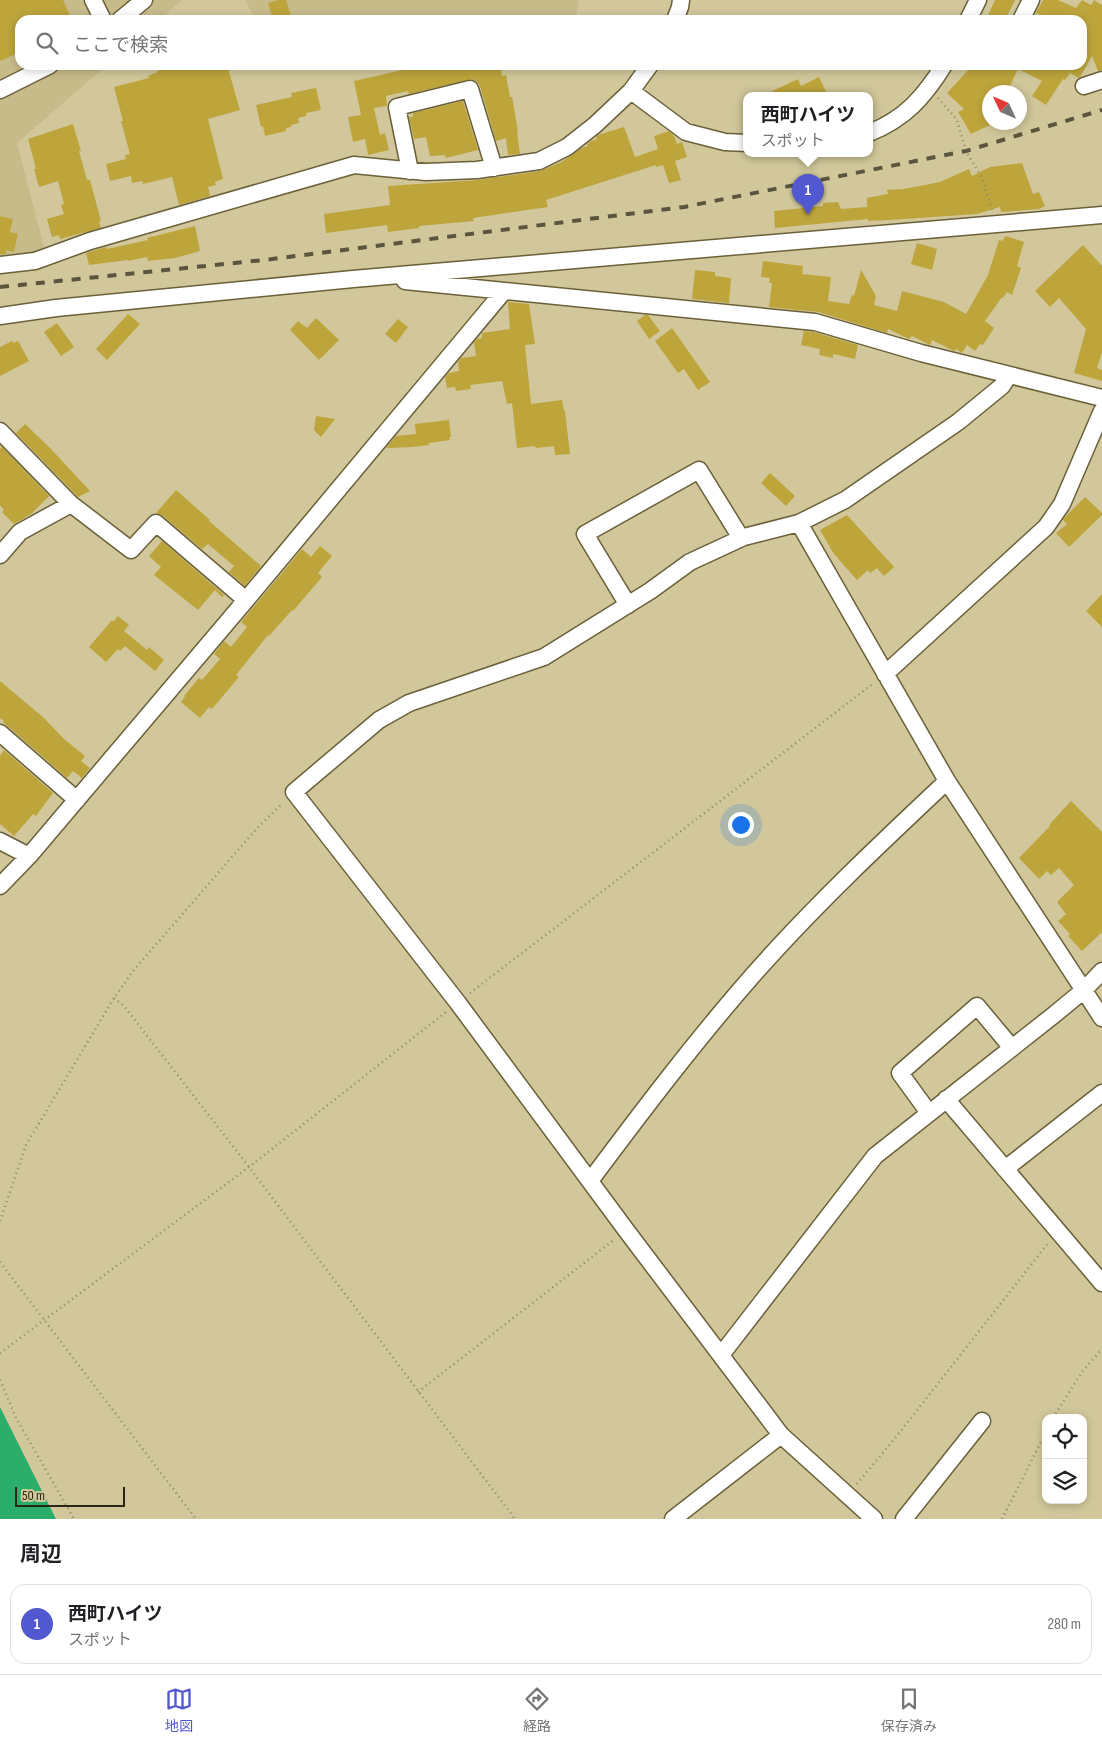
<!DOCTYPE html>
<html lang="ja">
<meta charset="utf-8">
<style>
:root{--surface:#fff;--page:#f6f6f6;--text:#202124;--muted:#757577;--line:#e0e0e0;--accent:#5258cf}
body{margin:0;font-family:"Sofia Sans Condensed","Noto Sans JP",sans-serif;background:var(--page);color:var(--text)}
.controls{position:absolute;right:15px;bottom:15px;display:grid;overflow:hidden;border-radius:10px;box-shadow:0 2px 8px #0003}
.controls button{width:45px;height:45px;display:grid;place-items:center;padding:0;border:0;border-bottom:1px solid var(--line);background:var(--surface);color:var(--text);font:25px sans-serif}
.compass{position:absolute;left:982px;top:85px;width:45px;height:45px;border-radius:50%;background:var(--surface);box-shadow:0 2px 8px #0003;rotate:314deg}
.scale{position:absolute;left:15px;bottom:12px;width:110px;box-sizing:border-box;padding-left:5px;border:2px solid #2a2515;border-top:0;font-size:14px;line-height:18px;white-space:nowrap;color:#2a2515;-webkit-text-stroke:4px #d1c79b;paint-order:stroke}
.you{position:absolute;left:740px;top:824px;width:18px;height:18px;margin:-12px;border:4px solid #fff;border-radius:50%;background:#1a73e8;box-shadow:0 0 0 8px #1a73e833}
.badge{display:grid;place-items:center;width:32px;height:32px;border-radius:50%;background:var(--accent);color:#fff;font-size:16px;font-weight:700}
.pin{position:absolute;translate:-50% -41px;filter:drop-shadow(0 1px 2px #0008)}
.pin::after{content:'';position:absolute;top:26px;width:18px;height:15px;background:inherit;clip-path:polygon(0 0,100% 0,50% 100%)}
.popup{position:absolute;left:743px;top:92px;width:130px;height:65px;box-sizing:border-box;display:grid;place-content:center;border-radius:10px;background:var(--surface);filter:drop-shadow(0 1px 4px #0005);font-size:16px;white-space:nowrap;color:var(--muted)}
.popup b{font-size:19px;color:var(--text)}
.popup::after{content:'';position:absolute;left:50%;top:100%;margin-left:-10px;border:10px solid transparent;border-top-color:var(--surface)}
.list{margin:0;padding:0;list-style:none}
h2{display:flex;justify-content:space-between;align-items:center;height:65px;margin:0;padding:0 20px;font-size:21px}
h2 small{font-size:16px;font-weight:400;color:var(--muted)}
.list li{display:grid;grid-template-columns:32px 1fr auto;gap:15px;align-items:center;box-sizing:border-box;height:80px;margin:0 10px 10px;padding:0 10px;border:1px solid var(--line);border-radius:15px}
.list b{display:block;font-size:19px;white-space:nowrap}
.list p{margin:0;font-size:16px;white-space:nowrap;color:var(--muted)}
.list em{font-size:16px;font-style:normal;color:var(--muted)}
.icon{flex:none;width:28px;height:28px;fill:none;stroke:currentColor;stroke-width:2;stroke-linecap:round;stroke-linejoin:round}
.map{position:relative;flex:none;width:1102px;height:1519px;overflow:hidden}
.search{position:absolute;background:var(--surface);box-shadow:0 2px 8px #0003;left:15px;right:15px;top:15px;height:55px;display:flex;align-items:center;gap:12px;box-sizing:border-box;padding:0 18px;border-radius:15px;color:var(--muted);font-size:19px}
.sheet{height:155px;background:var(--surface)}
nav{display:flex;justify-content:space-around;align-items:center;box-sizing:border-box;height:70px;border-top:1px solid var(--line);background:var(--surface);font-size:14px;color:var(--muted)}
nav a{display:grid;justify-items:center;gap:2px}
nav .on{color:var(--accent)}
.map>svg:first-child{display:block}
.built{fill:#c8bb8a}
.green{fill:#2bae6c}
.building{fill:#bda53b}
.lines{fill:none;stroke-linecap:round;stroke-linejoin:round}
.minor-casing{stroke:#6a6039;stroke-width:19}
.path{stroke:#8e8665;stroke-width:2.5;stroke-dasharray:1 4;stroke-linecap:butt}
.minor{stroke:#fff;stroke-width:16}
.rail{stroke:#5b553d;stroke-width:4;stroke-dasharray:9 9;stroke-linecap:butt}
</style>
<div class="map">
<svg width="1102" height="1519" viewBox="0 0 1102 1519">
<rect width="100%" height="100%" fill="#d1c79b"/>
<path class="built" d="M0 0H182L159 20H20V65H107L17 143 45 251 0 260Z
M246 0H579L575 20H254Z"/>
<path class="green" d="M0 1407 56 1519H0Z"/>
<path class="building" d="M0 0H63L72 20H20V52L0 61Z
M279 0H286L292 20H273L268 3Z
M995 0H1015L1005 20H986Z
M1043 0H1058L1076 8 1082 0 1091 5 1094 0 1102 5V70L1098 71 1092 56 1080 77 1079 78 1070 73 1065 80 1063 79 1046 105 1032 96 1042 81 1018 69 1007 92H990V125L971 134 958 112 964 109 947 93 973 65H1082V20H1041L1043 16 1036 13Z
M177 65H227L240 110 208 119 223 179 215 182 216 185 208 187 210 196 179 205 172 177 143 184 142 181 132 183 131 176 110 181 106 164 126 159 125 155 130 154 121 121H123L114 87 149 78 148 76 158 72 157 71Z
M425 65H500L502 76 506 75 510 97H512L518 131H517L520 154 508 155 506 138 496 141 480 86 477 82 472 79 409 94 408 91 386 96 387 106 374 108 380 135 385 133 389 150 368 155 365 139 353 142 348 117 361 115 354 81Z
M819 77 828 96H762L798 79 801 86Z
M316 88 321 110 306 113V116L298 118 299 123 291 125V127L286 128V131L265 136 263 126 261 127 256 105 292 97 291 93Z
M463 101 478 150 446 158 445 155 430 156 426 137 414 139 409 117H413V113Z
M73 124 81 151H79L87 180H90L101 221 99 222 101 228 60 239 59 235 52 237 47 219 64 214 61 205 64 204 58 181 39 187 34 169H36L28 139Z
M624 127 635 157 658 149 654 136 669 131 674 136 677 144 682 142 687 157 675 161 681 180 669 183 663 165 656 167V165L546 200 548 207 473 218 474 221 419 226V228L388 232 387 225 326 233 324 214 390 205 388 186 478 180 540 171 561 162 582 148 588 146 587 144 591 141 597 139 596 137 598 135Z
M1022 163 1033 194 1039 192 1045 206 1039 209 1001 212 1000 207 977 214 889 220 868 221V219L775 228 774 211 823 206V203L838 202 841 209 867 207V198L888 194 887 190 904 189 940 182 969 169 972 176 990 167Z
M0 216 13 219 10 232 18 234 14 252 6 250V254H0Z
M195 226 200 251 175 258 148 261 147 257 128 261V260L89 265 86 253 93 251 106 247 107 249 148 240 147 238Z
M1006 236 1024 242 1017 266 1021 268 1012 295 1007 292 1003 298 1002 297 985 321 994 328 983 345 980 344 975 351 967 345 962 353 956 349 954 351 932 340 930 345 912 336 909 339 888 329 887 333 818 312 769 307 772 283H769L770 278 761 277 763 261 803 266 802 274 831 277 828 301 849 304 852 295 854 296 861 270 876 296 874 305 897 311 902 291 944 302 966 314 988 275 999 240 1002 241Z
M917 243 937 249 932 270 911 264Z
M1083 245 1102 266V352L1097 368 1102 370V381L1074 373 1086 329 1059 298 1050 307 1035 291Z
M695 270 715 272V276L731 278 729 303 692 299Z
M508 302 529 304 535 344 525 345 531 404 562 400 564 411H565L570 454 555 455 554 446 536 448 535 446 517 448 512 403 507 404 502 381 470 385 471 389 456 391 455 387 447 388 445 377 449 373 459 371 458 362 461 358 476 356 474 342 477 339 482 338V333L510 329Z
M128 314 140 324 107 360 96 349Z
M645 315H648L660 331 649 339 637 321Z
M316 318 339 340 319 360 290 330 298 321 307 328Z
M398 319 408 327 396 343 385 334Z
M57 323 74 347 61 356 44 332Z
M672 328 710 382 698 390 684 369 678 373 655 341Z
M804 331 813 332 858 345 855 359 833 354V358L819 355 820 349 801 345Z
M12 341 14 343 18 341 29 361 0 376V347Z
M316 416 335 419 321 437 314 430Z
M449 420 451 437H449L450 440 429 443V445L413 447 386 448 396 436 416 434 415 424Z
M25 424 50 448 90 491 78 497 16 433Z
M2 447 49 496 31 514 14 524 2 512 4 510 0 505V449Z
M770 473 795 496 786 506 761 483Z
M176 490 210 520 209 521 261 566 245 586 229 572 234 566 208 544 202 549 162 515 156 513Z
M1085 497 1102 513V515L1069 547 1056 533 1067 524 1063 520 1064 518Z
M847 515 894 567 884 576 877 568 870 573 868 570 857 580 834 554 820 530Z
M162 541 224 595 222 597 215 590 198 610 154 575 161 567 149 556Z
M320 546 332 556 318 573 322 577 293 611 292 610 269 636 268 635 236 675 239 677 212 709 209 707 200 718 181 702 185 697 184 696 199 678 202 680 220 659 214 654 224 641 231 647 247 627 241 622 302 549 311 557Z
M1102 594V627L1086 611Z
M118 616 129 625 124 631 147 650 149 647 164 660 155 671 125 646 120 651 118 649 106 662 89 647 112 620 113 622Z
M0 681 44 718 63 738 85 756 81 761 90 768 82 778 73 771 67 778 3 722 4 721 0 718Z
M4 750 53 793 36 816 33 814 14 836 0 824V756Z
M1071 801 1102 832V932L1082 951 1068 936 1070 934 1058 921 1066 914 1057 902 1074 885 1059 868 1051 875 1047 871 1039 879 1019 858 1050 826 1049 825Z"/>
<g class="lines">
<defs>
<path id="minor" d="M93 0 103 20
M120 20 144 0
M675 20 680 7 681 0
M968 20 978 0
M1021 20 1031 0
M1084 86 1102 80
M0 90 50 65
M631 91 686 132 725 142 747 143
M869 133C905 119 924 97 944 65
M410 171 397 107 470 89 494 168
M0 265 35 261 90 241 354 165 426 172 477 170 539 161 567 147 595 125 631 91 650 65
M405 281 815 322 921 353 1102 398
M0 316 56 308 353 279 1102 215
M0 431 71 504 131 550 156 523 246 600
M799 523 947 781 1102 1018
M0 555 20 532 71 504
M628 605 585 534 699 470 741 538
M885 674 1046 527 1062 504 1102 411
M0 733 77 800
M0 841 29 856
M0 886 29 856 246 600 504 291
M946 1099 1102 1283
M929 1113 900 1073 977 1006 1012 1048
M1005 1169 1102 1093
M590 1181C643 1110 696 1040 754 974 814 906 881 843 947 781
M721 1355 875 1156 1055 1014 1084 990 1102 971
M673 1519 781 1435
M874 1519 781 1435 626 1230 458 1003 294 792 379 720 409 703 544 657 650 591 690 562 744 537 799 523 845 500 958 422 1002 386 1009 375
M904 1519 982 1421"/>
</defs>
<use href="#minor" class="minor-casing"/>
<path class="path" d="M938 98 957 120 966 151 982 178 992 210
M470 993 874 683
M114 998 124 1006 249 1167 515 1519
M0 1221 26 1145 114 998 133 971 259 826 283 803
M0 1262 196 1519
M0 1353 249 1167 446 1012
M0 1380 16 1418 74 1519
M418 1392 615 1239
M1053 1418 1082 1372 1102 1349
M857 1484 900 1432 1049 1242
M1002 1519 1046 1432"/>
<use href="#minor" class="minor"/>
<path class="rail" d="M0 287 264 260 684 207 966 151 1102 110"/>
</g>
</svg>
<div class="controls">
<button><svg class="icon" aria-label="locate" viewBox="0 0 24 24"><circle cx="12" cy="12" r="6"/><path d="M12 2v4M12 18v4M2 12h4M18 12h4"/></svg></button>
<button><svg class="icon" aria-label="layers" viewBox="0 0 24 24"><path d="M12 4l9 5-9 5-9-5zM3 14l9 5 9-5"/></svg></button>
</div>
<svg class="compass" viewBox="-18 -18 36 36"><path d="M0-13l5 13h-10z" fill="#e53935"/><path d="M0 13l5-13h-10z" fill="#757577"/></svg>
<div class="scale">50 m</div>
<div class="you"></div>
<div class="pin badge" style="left:808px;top:215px">1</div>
<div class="popup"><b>西町ハイツ</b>スポット</div>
<div class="search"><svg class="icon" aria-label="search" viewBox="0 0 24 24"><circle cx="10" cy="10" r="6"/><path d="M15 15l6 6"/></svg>ここで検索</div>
</div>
<section class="sheet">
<h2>周辺<small></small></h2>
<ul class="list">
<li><span class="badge">1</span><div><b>西町ハイツ</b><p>スポット</p></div><em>280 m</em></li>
</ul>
</section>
<nav>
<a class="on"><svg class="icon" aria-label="map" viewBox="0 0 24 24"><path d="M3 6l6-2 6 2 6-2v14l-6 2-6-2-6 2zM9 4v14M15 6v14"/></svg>地図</a>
<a><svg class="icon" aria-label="directions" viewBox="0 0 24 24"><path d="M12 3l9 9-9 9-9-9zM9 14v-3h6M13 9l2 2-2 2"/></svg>経路</a>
<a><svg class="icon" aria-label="saved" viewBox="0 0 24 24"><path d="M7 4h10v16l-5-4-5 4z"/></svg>保存済み</a>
</nav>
